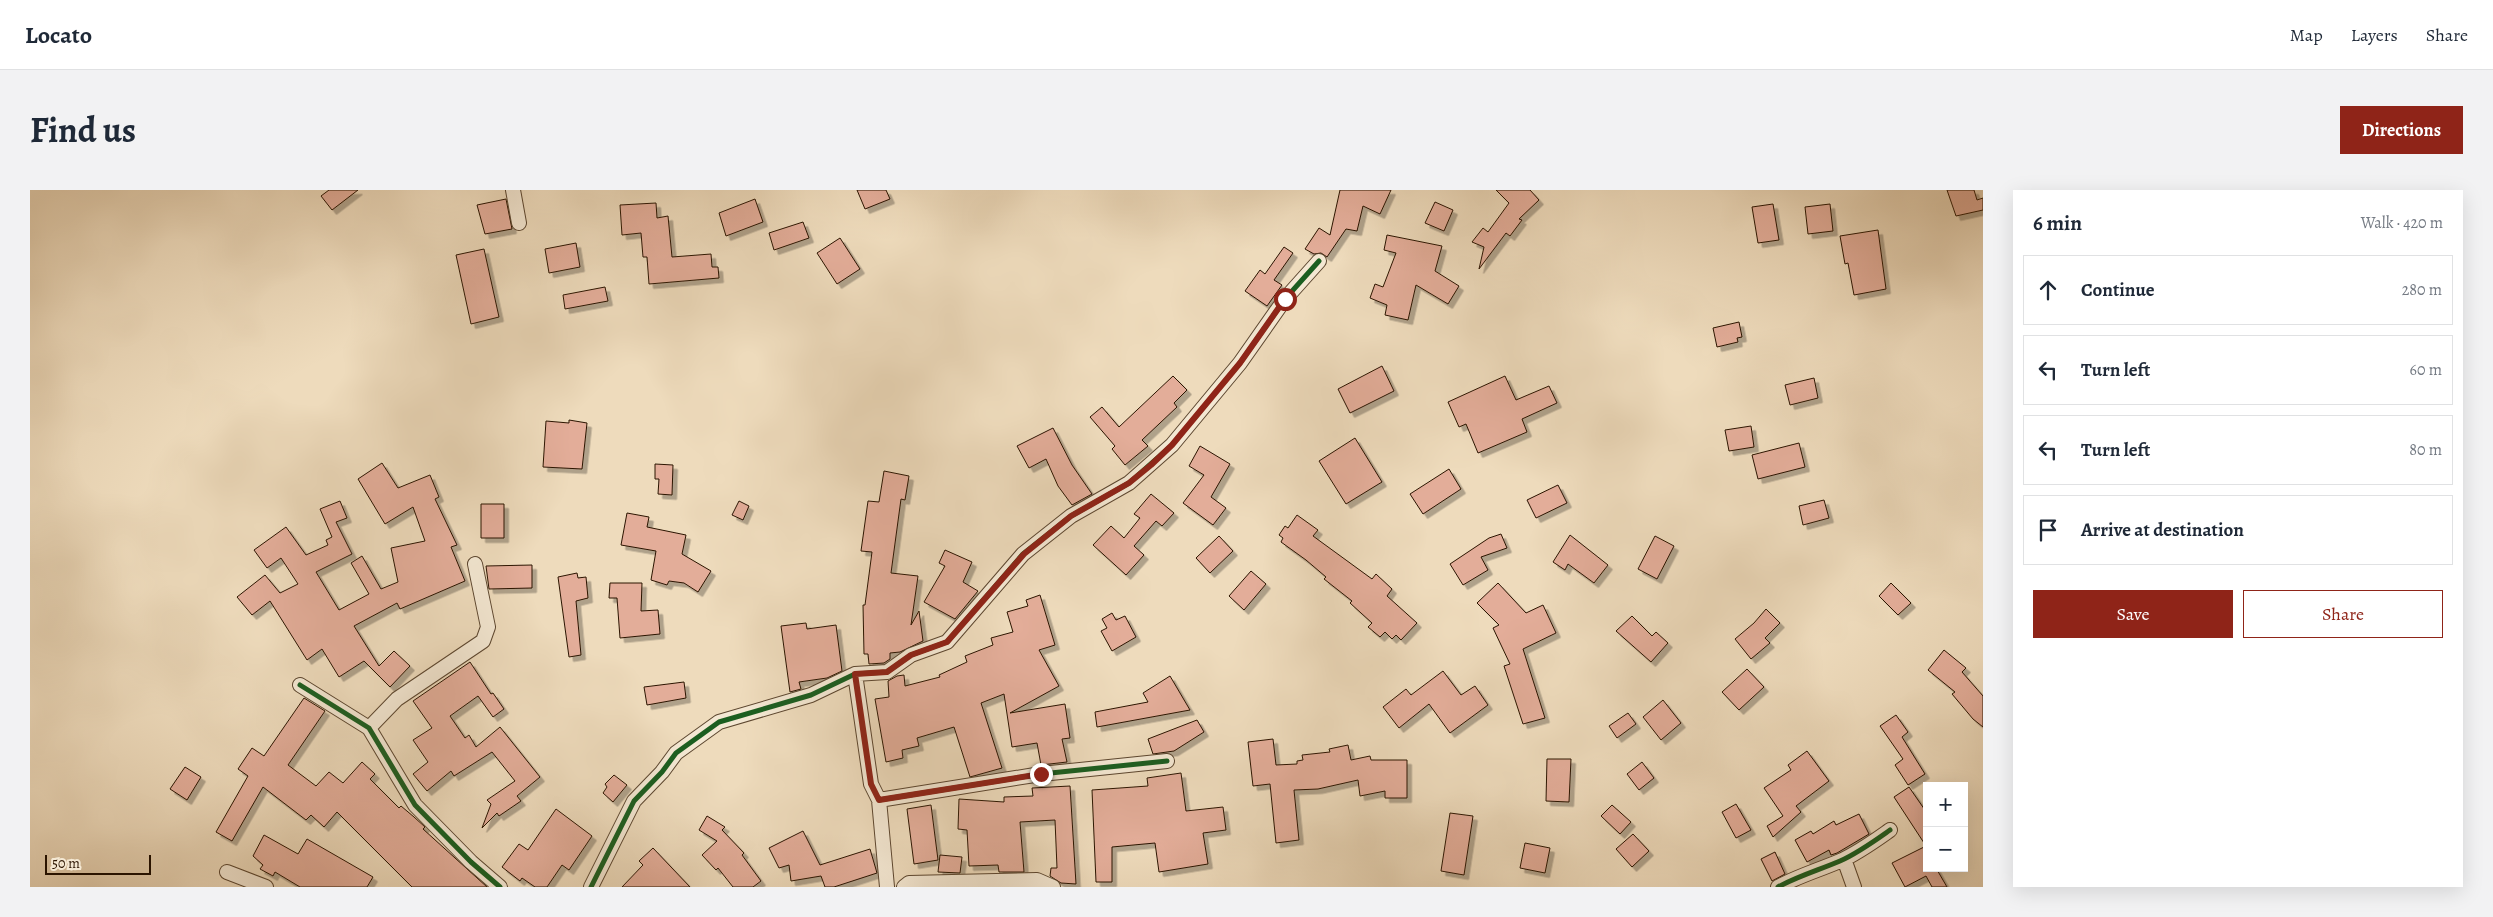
<!DOCTYPE html>
<meta charset="utf-8">
<style>
:root{--surface:#fff;--page:#f2f2f3;--text:#1f2937;--muted:#747a83;--line:#e0e1e3;--accent:#8f2418}
body{margin:0;font-family:Alegreya,serif;background:var(--page);color:var(--text)}
.controls{position:absolute;right:15px;bottom:15px;display:grid;overflow:hidden;border-radius:0px;box-shadow:0 5px 20px #0002}
.controls button{width:45px;height:45px;display:grid;place-items:center;padding:0;border:0;border-bottom:1px solid var(--line);background:var(--surface);color:var(--text);font:25px sans-serif}
.scale{position:absolute;left:15px;bottom:12px;width:106px;box-sizing:border-box;padding-left:5px;border:2px solid #2b1400;border-top:0;font-size:14px;line-height:18px;white-space:nowrap;color:#2b1400;-webkit-text-stroke:4px #f4e8d3;paint-order:stroke}
.stop{position:absolute;width:15px;height:15px;margin:-11px;border:4px solid #8f2418;border-radius:50%;background:#fff}
.stop.end{background:#8f2418;border-color:#fff;box-shadow:0 1px 5px #0008}
.list{margin:0;padding:0;list-style:none}
h2{display:flex;justify-content:space-between;align-items:center;height:65px;margin:0;padding:0 20px;font-size:21px}
h2 small{font-size:16px;font-weight:400;color:var(--muted)}
.list li{display:grid;grid-template-columns:32px 1fr auto;gap:15px;align-items:center;box-sizing:border-box;height:70px;margin:0 10px 10px;padding:0 10px;border:1px solid var(--line);border-radius:0px}
.list b{display:block;font-size:19px;white-space:nowrap}
.list em{font-size:16px;font-style:normal;color:var(--muted)}
.actions{display:flex;gap:10px;padding:15px 20px}
.actions a{flex:1;padding:11px 0;border:1px solid var(--accent);border-radius:0px;text-align:center;font-size:18px;color:var(--accent)}
.actions .main{background:var(--accent);color:#fff}
.icon{flex:none;width:28px;height:28px;fill:none;stroke:currentColor;stroke-width:2;stroke-linecap:round;stroke-linejoin:round}
.map{position:relative;flex:none;width:1953px;height:697px;overflow:hidden;border-radius:0px}
header{display:flex;align-items:center;gap:30px;box-sizing:border-box;height:70px;padding:0 25px;background:var(--surface);border-bottom:1px solid var(--line)}
header strong{font-size:24px}
nav{display:flex;gap:28px;margin-inline-start:auto;font-size:18px}
.intro{display:flex;align-items:center;justify-content:space-between;box-sizing:border-box;height:120px;padding:0 30px}
h1{margin:0;font-size:35px}
.button{padding:12px 22px;border-radius:0px;background:var(--accent);color:#fff;font-size:18px;font-weight:700}
main{display:flex;gap:30px;padding:0 30px}
aside{flex:1;background:var(--surface);border-radius:0px;box-shadow:0 5px 20px #0002}
.map>svg:first-child{display:block}
.building{fill:#e3ad99;stroke:#2b1400;filter:url(#shadow)}
.lines{fill:none;stroke-linecap:round;stroke-linejoin:round}
.street-casing{stroke:#5c462f;stroke-width:16}
.street{stroke:#f4e8d3;stroke-width:14}
.cycleway-casing{stroke:#f4e8d3;stroke-width:8}
.cycleway{stroke:#1b5e20;stroke-width:5}
.route{stroke:#8f2418;stroke-width:6}
</style>
<header>
<strong>Locato</strong>
<nav><a>Map</a><a>Layers</a><a>Share</a></nav>
</header>
<div class="intro"><h1>Find us</h1><a class="button">Directions</a></div>
<main>
<div class="map">
<svg width="1953" height="697" viewBox="0 0 1953 697">
<defs>
<filter id="shadow"><feDropShadow dx="4.5" dy="4.5" stdDeviation="0" flood-color="#0004"/></filter>
</defs>
<rect width="100%" height="100%" fill="#eedbbc"/>
<filter id="stains"><feTurbulence type="fractalNoise" baseFrequency=".004" numOctaves="4"/><feColorMatrix values="0 0 0 0 .2 0 0 0 0 .09 0 0 0 0 .02 0 0 0 .5 -.17"/></filter>
<radialGradient id="worn" r=".72"><stop offset=".6" stop-color="#630" stop-opacity="0"/><stop offset="1" stop-color="#630" stop-opacity=".3"/></radialGradient>
<path class="building" d="M299 0H328L302 20 291 6Z
M827 0H856L860 9 835 19Z
M1310 0H1361L1350 24 1333 16 1327 41 1316 39 1297 67 1291 63 1284 64 1275 59 1289 38 1300 45Z
M1466 0H1500L1509 10 1489 29 1492 30 1480 46 1476 43 1449 79 1454 57 1442 52 1453 38 1458 42 1479 13Z
M1917 0H1944L1947 10 1953 8V20L1926 26Z
M476 9 482 39 455 44 447 15Z
M725 9 733 32 696 46 689 23Z
M1405 12 1423 20 1414 41 1395 33Z
M626 13 627 28 638 26 642 67 681 64 682 77H688L689 88 619 94 617 67H613L611 43 592 45 590 15Z
M1743 14 1749 50 1728 53 1722 17Z
M1800 14 1803 41 1778 44 1775 17Z
M773 32 779 48 744 60 739 43Z
M1848 40 1856 99 1824 105 1818 73 1815 74 1810 46Z
M1357 45 1412 56 1405 81 1429 96 1418 114 1386 95 1378 130 1355 125 1357 115 1340 108 1345 94 1353 97 1366 63 1354 60Z
M810 48 830 79 807 94 787 63Z
M546 53 550 77 519 83 515 59Z
M1254 57 1263 63 1244 90 1252 95 1237 116 1215 101 1230 80 1235 84Z
M454 59 469 127 441 134 426 65Z
M575 97 578 111 535 119 533 105Z
M1709 132 1712 147 1707 148 1708 152 1687 157 1683 138Z
M1352 176 1364 201 1320 223 1308 199Z
M1143 186 1157 200 1144 213 1147 217 1112 250 1118 256 1095 275 1082 259 1085 256 1060 227 1072 217 1089 237Z
M1475 186 1486 210 1519 196 1527 213 1492 229 1497 242 1448 263 1436 234 1429 237 1418 212Z
M1784 188 1788 208 1760 215 1755 195Z
M539 230 557 233 552 279 513 277 516 231 539 233Z
M1721 236 1724 257 1699 261 1695 240Z
M1023 238 1042 275 1062 304 1042 315 1028 296 1016 269 999 278 987 256Z
M1325 248 1352 292 1316 314 1289 271Z
M1769 253 1775 277 1728 289 1722 265Z
M1170 256 1200 274 1181 307 1196 318 1183 335 1153 313 1174 285 1159 276Z
M352 273 368 298 400 285 409 307 405 309 427 355 421 357 435 391 370 419 367 413 324 436 349 476 364 461 380 476 360 497 334 471 309 487 292 459 277 470 240 411 222 425 207 407 235 385 250 403 268 394 251 368 237 378 224 360 256 337 276 365 298 355 296 350 302 347 290 319 310 311 317 328 306 332 322 364 286 382 309 420 339 404 321 373 332 366 351 399 368 392 361 358 395 351 383 317 355 334 328 289Z
M625 274 643 275 642 305 628 304 629 289H625Z
M1419 279 1431 299 1393 324 1380 304Z
M854 281 879 286 875 310 871 309 861 383 888 386 881 435 889 421 893 451 870 462 860 463V469L854 473 839 474 838 464H834L833 415H835L842 362 831 361 838 311 849 312Z
M1528 295 1537 313 1506 328 1497 310Z
M1121 304 1144 323 1132 336 1126 331 1104 356 1114 365 1096 385 1063 355 1081 336 1094 348 1110 328 1104 324Z
M1794 310 1799 328 1773 335 1769 316Z
M709 311 719 316 713 330 702 325Z
M451 314H474V348H451Z
M597 323 619 327 617 337 656 345 652 364 681 381 668 402 654 393 639 391 637 395 621 390 626 361 591 355Z
M1267 325 1288 340 1283 346 1342 389 1346 384 1362 399 1357 406 1387 433 1371 450 1366 445 1362 449 1355 442 1350 447 1338 437 1342 433 1320 413 1322 411 1294 389 1296 387 1276 370 1251 352 1253 348 1249 345 1255 336 1258 338Z
M1471 344 1477 358 1451 367 1458 380 1433 395 1420 374 1459 348Z
M1540 345 1578 375 1564 393 1538 374 1535 380 1523 372Z
M1189 346 1203 361 1180 383 1166 368Z
M1625 346 1644 356 1627 389 1608 379Z
M915 360 942 372 933 392 948 401 925 429 894 412 915 376 909 373Z
M502 375V398L459 399 456 376Z
M1221 381 1236 394 1214 420 1199 406Z
M547 383 548 388 556 387 558 408 546 411 551 465 539 467 528 387Z
M580 393H612L611 421 628 420 630 444 590 448 587 408H579Z
M1468 393 1496 423 1513 415 1526 443 1493 459 1515 528 1493 534 1474 476 1480 474 1463 438 1469 435 1447 413Z
M1861 393 1881 413 1868 425 1849 406Z
M1010 405 1025 455 1009 460 1029 496 980 523 1035 514 1040 548 1032 549 1037 572 1011 575 1007 553 982 557 974 504 951 513 972 578 940 587 924 537 887 548 889 556 872 560 873 568 856 572 845 509 859 507 858 491 867 486 874 485 875 496 910 487 909 485 937 472 935 466 963 455 961 448 983 442 977 422 998 416 996 410Z
M1736 419 1750 433 1735 448 1740 453 1721 469 1705 449 1724 433Z
M1082 423 1086 430 1095 426 1106 447 1082 461 1071 441 1077 438 1072 429Z
M1602 426 1622 446 1626 442 1638 453 1621 472 1586 441Z
M776 433 777 439 806 435 812 481 797 488 769 492 771 499 760 502 751 436Z
M1914 460 1936 478 1932 482 1953 506V537L1943 529 1922 504 1925 502 1898 480Z
M440 472 461 504 463 503 474 519 463 527 448 506 420 526 435 548 439 545 446 557 470 537 510 587 487 606 491 611 469 626 467 623 452 638 461 614 457 610 485 591 462 562 424 586 421 581 397 601 383 584 398 572 383 550 402 538 383 511Z
M1717 479 1734 497 1709 520 1692 502Z
M1413 481 1431 505 1445 496 1458 515 1420 543 1399 514 1369 538 1353 517 1376 499 1381 505Z
M1140 486 1160 520 1067 537 1065 522 1118 512 1113 503Z
M654 492 656 508 617 515 614 497Z
M274 508 295 521 258 575 286 596 299 582 313 593 332 572 345 584 340 589 369 618 371 616 384 627 395 637 393 639 457 697H382L307 622 294 637 281 625 276 630 233 597 202 651 186 642 218 586 208 579 222 558 234 566Z
M1633 510 1651 533 1631 550 1613 527Z
M1598 523 1606 534 1587 548 1579 536Z
M1866 525 1878 542 1872 547 1895 584 1878 595 1865 575 1873 569 1850 536Z
M1167 530 1174 542 1144 561 1123 564 1118 549Z
M1243 549 1246 575 1267 574V571L1273 570 1272 565 1300 562 1299 559 1318 555 1321 570 1340 566 1341 570H1377V608H1355V601L1330 606 1328 590 1288 599 1264 600 1269 650 1246 653 1240 594 1223 596 1218 552Z
M1777 561 1799 591 1766 616 1771 622 1743 647 1737 636 1753 626 1734 598 1761 580 1758 575Z
M1517 569H1541L1539 612 1516 611Z
M1612 572 1624 588 1609 600 1597 584Z
M155 577 171 587 157 610 140 599Z
M1151 583 1156 621 1193 617 1196 640 1173 643 1178 674 1129 682 1125 653 1082 657V692H1066L1062 600 1118 596 1117 588Z
M584 585 597 595 583 612 573 603 577 597 575 594Z
M1040 596 1046 694 1031 693 1020 686 1021 678H1027L1025 630 990 632 994 682H969L968 675 939 676 937 640 928 639 929 609 974 612V607L1003 606 1002 598Z
M1879 597 1897 623V678H1906L1917 697H1902L1896 686 1875 697 1862 673 1896 656 1864 607Z
M1706 614 1721 640 1706 648 1692 622Z
M901 615 908 670 884 674 877 619Z
M1582 615 1601 632 1590 644 1571 626Z
M526 619 562 646 539 680 532 675 517 697H505L492 688 490 691 472 677 489 654 498 660Z
M1420 623 1443 626 1434 685 1411 681Z
M1829 624 1839 644 1807 663 1801 665 1799 660 1777 672 1765 650 1781 641 1783 644 1804 631 1806 635Z
M677 626 695 637 692 640 714 663 712 665 731 691 723 697H703L688 678 686 680 672 665 687 651 669 640Z
M773 641 790 675 840 659 847 683 804 697H795L791 686 761 691 759 675 749 678 739 658Z
M1603 644 1619 661 1602 677 1586 659Z
M234 645 268 664 277 649 343 687 337 697H270L245 682 243 686 230 679 233 675 223 666Z
M1495 653 1520 658 1515 683 1490 678Z
M623 658 660 697H592L613 675 609 671Z
M1745 662 1755 684 1742 691 1731 669Z
M910 665 932 667 930 683 908 682Z"/>
<g class="lines">
<defs>
<path id="street" d="M483 0 489 33
M825 484 841 594 849 610 857 697
M270 495 339 538 385 615 441 672 470 697
M339 538 367 509 453 451 458 437 445 374
M849 610 1011 584 1137 571
M1814 669 1824 697
M197 682 236 697
M561 697 604 611 632 582 646 563 689 532 781 505 825 484 857 482 881 465 917 452 993 364 1041 326 1099 293 1142 255 1210 173 1255 109 1289 71
M874 697 879 693 1007 690 1023 697
M1748 697C1768 686 1789 680 1810 671 1828 663 1843 652 1860 640"/>
</defs>
<use href="#street" class="street-casing"/>
<use href="#street" class="street"/>
<defs>
<path id="cycleway" d="M270 495 339 538 385 615 441 672 470 697
M849 610 1011 584 1137 571
M561 697 604 611 632 582 646 563 689 532 781 505 825 484 857 482 881 465 917 452 993 364 1041 326 1099 293 1142 255 1210 173 1255 109 1289 71
M1748 697C1768 686 1789 680 1810 671 1828 663 1843 652 1860 640"/>
</defs>
<use href="#cycleway" class="cycleway-casing"/>
<use href="#cycleway" class="cycleway"/>
</g>
<g class="lines">
<path class="route" d="M1011 584 849 610 841 594 825 484 857 482 881 465 917 452 994 364 1041 326 1099 293 1121 275 1142 255 1210 173 1255 109"/>
</g>
<rect width="100%" height="100%" filter="url(#stains)"/>
<rect width="100%" height="100%" fill="url(#worn)"/>
</svg>
<div class="controls">
<button>+</button>
<button>−</button>
</div>
<div class="scale">50 m</div>
<div class="stop" style="left:1255px;top:109px"></div>
<div class="stop end" style="left:1011px;top:584px"></div>
</div>
<aside>
<h2>6 min<small>Walk · 420 m</small></h2>
<ul class="list">
<li><svg class="icon" aria-label="ahead" viewBox="0 0 24 24"><path d="M12 20V5M6 11l6-6 6 6"/></svg><div><b>Continue</b></div><em>280 m</em></li>
<li><svg class="icon" aria-label="left" viewBox="0 0 24 24"><path d="M17 20v-9H6M10 6l-5 5 5 5"/></svg><div><b>Turn left</b></div><em>60 m</em></li>
<li><svg class="icon" aria-label="left" viewBox="0 0 24 24"><path d="M17 20v-9H6M10 6l-5 5 5 5"/></svg><div><b>Turn left</b></div><em>80 m</em></li>
<li><svg class="icon" aria-label="arrive" viewBox="0 0 24 24"><path d="M6 21V4h12l-3 4 3 4H6"/></svg><div><b>Arrive at destination</b></div></li>
</ul>
<div class="actions"><a class="main">Save</a><a>Share</a></div>
</aside>
</main>
